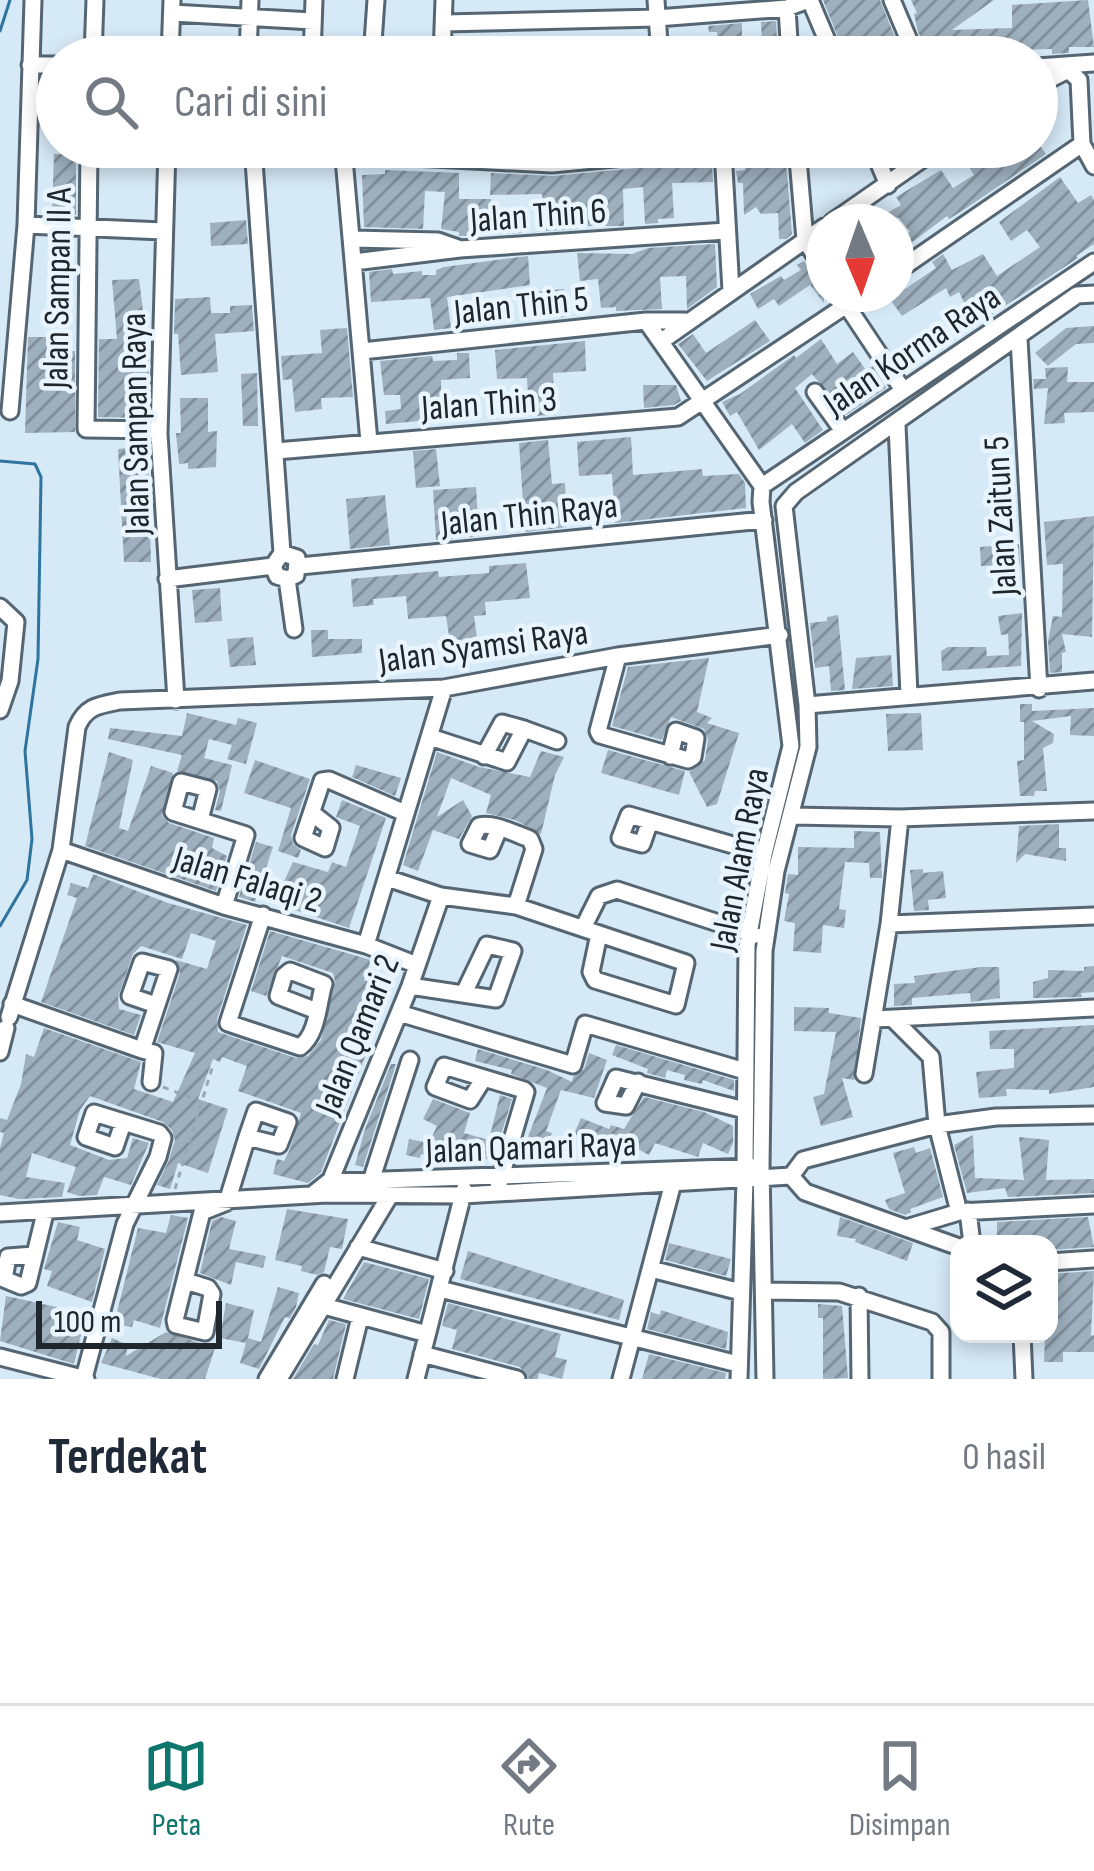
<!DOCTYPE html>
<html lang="id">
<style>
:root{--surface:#fff;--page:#f2f2f3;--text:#1f2937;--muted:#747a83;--line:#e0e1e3;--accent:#0f766e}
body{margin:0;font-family:"Sofia Sans Condensed",sans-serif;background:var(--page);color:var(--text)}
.controls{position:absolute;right:36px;bottom:36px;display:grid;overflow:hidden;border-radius:24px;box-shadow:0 6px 18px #0003}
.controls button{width:108px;height:108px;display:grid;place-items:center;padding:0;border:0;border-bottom:3px solid var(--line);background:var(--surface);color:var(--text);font:60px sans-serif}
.compass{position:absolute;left:806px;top:204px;width:108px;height:108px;border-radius:50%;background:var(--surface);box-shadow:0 6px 18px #0003;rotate:178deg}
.scale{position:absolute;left:36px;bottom:30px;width:186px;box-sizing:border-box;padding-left:12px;border:6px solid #20272c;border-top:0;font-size:33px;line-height:42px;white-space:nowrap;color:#20272c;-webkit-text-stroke:9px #e9f5fe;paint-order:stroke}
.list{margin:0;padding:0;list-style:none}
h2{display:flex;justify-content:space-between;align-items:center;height:156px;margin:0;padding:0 48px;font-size:51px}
h2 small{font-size:39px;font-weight:400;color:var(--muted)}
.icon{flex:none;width:66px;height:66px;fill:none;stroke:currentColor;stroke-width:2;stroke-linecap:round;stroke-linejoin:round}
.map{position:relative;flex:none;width:1094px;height:1379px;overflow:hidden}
.search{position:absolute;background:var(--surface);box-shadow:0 6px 18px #0003;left:36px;right:36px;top:36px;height:132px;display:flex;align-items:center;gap:30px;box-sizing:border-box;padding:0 42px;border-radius:66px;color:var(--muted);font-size:45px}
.sheet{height:324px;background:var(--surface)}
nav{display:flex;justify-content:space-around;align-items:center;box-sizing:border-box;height:168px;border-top:3px solid var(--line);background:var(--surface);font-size:33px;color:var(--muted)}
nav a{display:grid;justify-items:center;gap:6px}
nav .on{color:var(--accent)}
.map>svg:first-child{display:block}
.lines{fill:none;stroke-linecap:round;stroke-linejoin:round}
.stream{stroke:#2e749e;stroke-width:3}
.building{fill:url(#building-hatch)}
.minor-casing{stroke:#556672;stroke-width:21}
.path{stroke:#99a8b3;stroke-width:3;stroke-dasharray:6 6;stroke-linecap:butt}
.minor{stroke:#fff;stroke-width:15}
.labels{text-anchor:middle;stroke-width:9;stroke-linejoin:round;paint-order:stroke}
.street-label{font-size:36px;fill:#20272c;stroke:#e9f5fe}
</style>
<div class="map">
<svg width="1094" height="1379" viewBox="0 0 1094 1379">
<defs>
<pattern id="building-hatch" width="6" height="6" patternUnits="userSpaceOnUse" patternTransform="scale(3)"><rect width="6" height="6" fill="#9eb0be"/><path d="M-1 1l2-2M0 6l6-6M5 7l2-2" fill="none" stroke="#808f9b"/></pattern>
</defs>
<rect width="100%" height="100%" fill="#d6e9f7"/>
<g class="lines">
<path class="stream" d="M0 31 10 0
M0 461 35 464 41 477 38 659 25 751 32 839 27 880 0 926"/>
</g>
<path class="building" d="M823 0H880L903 57H846Z
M911 0H994L952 30 1012 28V5L1088 0 1094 47H1069V53L1052 54V49L1015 50 1016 54 972 52 974 57H932L918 32 914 14 917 13Z
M776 21 778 57H721L717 32H709L708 26 742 23V42L762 43 761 22Z
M744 147 785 148 792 234 786 239H779L778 213 761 214 756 207 744 215 743 183H738L736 171 745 170Z
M968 147H978L987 161 1009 147H1041L1046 154 962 211 949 219 947 216 907 246 909 248 896 254V244L910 232 898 217 891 222H872L867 213 876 207 882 216 901 205 896 197 941 170 953 188 974 175 960 152Z
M54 154H76V215L52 214Z
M712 161 713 182 672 183 674 218 658 219V223L645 224 643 187 623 189 624 226H577V229L546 231 542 194 490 195 491 173 553 176Z
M385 170 459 173V199H491V216H521V233L459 236V232L441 229 445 192 425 191 423 229 364 227 362 175 385 174Z
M1060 177 1078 203 1091 195 1094 200V244L1076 256 1078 258 985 319 983 316 973 321 959 292 950 297 946 288 902 316 886 294H896V284L901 283 905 289 936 268 932 262 943 254 952 270 983 254 997 276 1040 247 1027 230 1011 241 999 222Z
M246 220 248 244 211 246 210 223Z
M715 244 717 287 687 309 686 276 660 277 662 309 616 311V307L601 308 598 279 580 281 577 253 632 254 648 248Z
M528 256 530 285 447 297 451 328 434 330 430 298 371 302 369 272 392 269 393 274 422 271V275H436V270L444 267Z
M804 261 815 277 824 282V303L810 285 779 306 774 299 758 309 750 294 781 276 784 280 801 270 797 265Z
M139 279 143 311H139L138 344 140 359H149L148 407 142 406V418L98 417 99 339H117L112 280Z
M564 289 566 317 534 318 532 292Z
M210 297 211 313H230V306L252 305 254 331 215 334 218 372 181 375 178 334H174L175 299Z
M755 320 770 341 707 381 678 344 693 334 706 353Z
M1094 326V343L1076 344 1048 366 1035 353 1066 328Z
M347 328 353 397 321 398 322 409 295 412 292 379 283 380 281 356 322 353 320 330Z
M28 337H53V351H75V432L25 433Z
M821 339 837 364 853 352 866 370 873 366 886 388 846 415 812 374 795 388 823 430 805 443 792 424 759 450 737 412 730 416 722 402 740 394 794 355 796 358Z
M585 341 586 371 553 373 555 415 529 416 527 378 497 379 495 350Z
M457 353H469L470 378 441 380V419L386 424 385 411 401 409 400 395H384L380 361 432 356 433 361 457 360Z
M1068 367 1067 382H1094V412L1064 413 1065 423 1044 424 1048 388 1034 389 1033 379H1046L1045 368Z
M257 373 258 426H243L241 374Z
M643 385H676L681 401 674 405 644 408Z
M180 398H208V432L217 431 216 467 188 469V463L179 464 176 433H181Z
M631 437 633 475 702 469 703 476 739 474 745 483 746 508 615 523 612 474 579 476 577 442Z
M548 440 552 484 565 483 567 527 525 532 519 443Z
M148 446 151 562H124L118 449Z
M436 449 440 486 416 488 413 451Z
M476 487 479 536 436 540 433 490Z
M385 495 390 545 350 549 346 499Z
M1094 516 1092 637 1062 634 1066 652 1062 653V672L1050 673 1048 641 1053 616 1062 617 1063 564 1047 565 1044 522Z
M1019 544 1020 564 981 566 980 547Z
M526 563 530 598 485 602 486 615 474 616 478 645 451 649 446 616 408 619 406 596 373 599 374 605 353 607 351 579 438 571 439 577 489 573V566Z
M220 588 222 621 195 623 192 590Z
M1022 613 1021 666 942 671 941 651 948 647H986L987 656 1009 655 1008 634 1001 635 998 616Z
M838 615 845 690 831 691 829 666 815 668 810 623 827 621V617Z
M311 630H328V639H362V653L312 657Z
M253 637 256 665 230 667 227 639Z
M891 655 893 686 852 689 856 658Z
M709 658 697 712 712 718 707 723 739 733 717 804 707 807 689 772 705 760 708 739 704 729 671 717 662 740 612 726 628 667Z
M1020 704H1032V711L1094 708V736L1070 735 1071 716 1032 721 1054 734 1053 743 1043 748 1047 791H1035L1034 796H1020L1017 761 1024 760V722H1020Z
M187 713 236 725 238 718 257 723 246 764 227 759 232 745 209 739 204 758 232 765 221 811 215 810 220 791 217 781 177 771 182 755 108 739 110 728 182 736Z
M921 713 923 750 888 751 886 714Z
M608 750 685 771 679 795 601 773Z
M541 751 564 757 555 775 541 834 515 820 486 813 491 795 451 778 437 817 463 800 472 816 459 839 433 830 418 871 403 865 437 752 479 767 530 777Z
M109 752 133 760 119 828 128 831 151 766 173 773 162 816 169 823 214 838 212 848 227 856 216 891 85 846Z
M255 760 310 779 291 835 293 844 301 850 298 858 278 851 291 808 244 793Z
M356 765 401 778 395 796 352 777Z
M342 800 386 818 349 928 274 903 293 862 328 872 332 862 346 867 360 826 336 817Z
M1059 824V848H1066V861L1025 854 1016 863 1019 826Z
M854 831 880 832 882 878H870L869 863 845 862 839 909 846 910 844 928 823 925 821 953 793 951 795 923 784 921 789 894 785 893 788 874 798 875V847L854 848Z
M256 842 273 847 255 902 239 897Z
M923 869V873L943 871 946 898 928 900 929 910 914 911 910 870Z
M93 874 168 903 247 925 217 1019 218 1032 296 1058 308 1056 321 1040 335 981 333 973 282 956 266 996 251 991 270 931 371 960 364 980 391 989 321 1172 308 1183 273 1174 277 1159 284 1161 290 1149 301 1113 238 1091 247 1066 222 1057 220 1062 213 1059 198 1099 228 1109 208 1173 178 1163 170 1189 157 1185 169 1160 175 1140 172 1130 163 1122 90 1096 80 1110 70 1145 109 1160 127 1158 133 1138 149 1143 131 1185 104 1177 97 1195 79 1196 67 1192 76 1167 32 1153 26 1177 65 1183 62 1197 19 1199 0 1195V1148L4 1133 0 1132V1118L7 1120 21 1084 26 1054 34 1057 44 1028 141 1062 134 1089 173 1102 195 1053 157 1042 180 973 176 960 207 969 216 941 191 933 182 959 141 946 133 954 118 997 119 1009 141 1015 134 1035 41 1002 77 898 67 895 71 883 88 888Z
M1094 966V992L1081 993 1082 997 1033 998V982L1048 978V970L1084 971V967Z
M981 967H999L1000 998 971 1002 970 993 912 998V1005L894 1006V984L915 983 914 976Z
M794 1007 829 1008V1013L861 1018 854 1080 842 1078 853 1117 821 1126 813 1097 824 1094 836 1032 794 1031Z
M1094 1025V1087L1049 1094V1090L1006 1089 1007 1096 979 1098 976 1072 1014 1068V1049H990L989 1031Z
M616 1045 734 1080V1091L703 1080 702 1084 684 1080 685 1075 667 1070 665 1078 647 1073 648 1069 612 1055Z
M478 1049 547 1070 572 1082 573 1077 584 1069 589 1053 607 1060 594 1098 561 1090 546 1131 552 1133 544 1154 524 1147 547 1088 511 1074 512 1070 475 1061Z
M391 1064H396L363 1167 355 1165 365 1129Z
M500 1095 512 1099 493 1161 463 1152 459 1165 421 1154 420 1158 406 1155 409 1139 429 1143 437 1126 423 1119 433 1099 470 1113 464 1133 489 1140Z
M644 1097 704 1112 733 1126V1143L728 1154 703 1143 698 1157 655 1143 649 1155 634 1147 632 1153 618 1148 617 1151 574 1134 581 1118 609 1129 611 1125 624 1129Z
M973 1135 975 1178 1024 1180 1019 1137 1049 1140 1046 1180 1094 1179V1193L1008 1197 1005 1188 967 1193 954 1145Z
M914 1147 916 1153 930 1148 943 1197 910 1209 911 1212 905 1215 889 1209 885 1200 905 1193 893 1153Z
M287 1209 348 1219 342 1249 330 1247 324 1272 317 1275 301 1271 302 1266 275 1260Z
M171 1215 188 1218 160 1328 134 1320 132 1327 114 1324 138 1228 166 1233Z
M221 1217 236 1221 229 1249 266 1256 263 1268 236 1262 231 1285 200 1273 212 1221Z
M840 1217 913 1243 907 1261 855 1242 856 1239 837 1236Z
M1088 1217 1094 1247 1049 1250V1244H997V1222Z
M58 1222 80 1227 77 1240 105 1249 92 1302 47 1286 52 1271 44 1269Z
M669 1243 731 1259 726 1276 665 1260Z
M468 1251 624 1300 619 1320 460 1279Z
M364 1262 429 1279 419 1319 343 1299Z
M1094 1271 1091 1336 1094 1335V1352H1063V1362H1044L1045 1334H1049V1274Z
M278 1287 299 1293 296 1307 290 1318 285 1317 259 1369 240 1363 246 1343 220 1338 226 1303 254 1310 248 1338 261 1342Z
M6 1296 75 1311 72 1322 83 1326 74 1364 0 1341Z
M448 1303 561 1334 555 1357 567 1360 562 1379 539 1373 538 1379H529L520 1367 452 1349 457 1330 442 1326Z
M818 1304 842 1306 848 1378 823 1379V1318H818Z
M661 1310 728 1332 726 1349 647 1329 651 1312 660 1315Z
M329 1320 346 1324 333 1379H293L314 1344 318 1345Z
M166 1332 215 1348 205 1379H161L101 1363 112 1338 128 1345 126 1356Z
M649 1354 726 1373 725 1379H642Z"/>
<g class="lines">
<defs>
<path id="minor" d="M656 0 660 57
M810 0 834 57
M892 0 916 57
M787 8 790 57
M172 13 313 21
M444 23 657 18 787 8 808 0
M93 57 95 0
M170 57 172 0
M248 57 250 0
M312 57 314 0
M372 57 376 0
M442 57 444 0
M30 65H57
M1037 67 1094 63
M1068 70 1079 80 1082 144 1094 166
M1037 86 1068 70
M89 147 86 429 159 430
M167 147 159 434 176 700
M343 147 369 442
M366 147 374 155 552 164 729 147
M797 147 805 240 824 270
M872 147 888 185
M723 150 731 291
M254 161 282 553
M832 222 940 147
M26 225 163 231
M353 239 438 241 458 248
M354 262 460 249 726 231
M896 272 1082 144
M839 294 903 390
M646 321 762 486
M1019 339 1039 689
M663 340 824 227
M362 351 646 321H685
M815 392 843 431
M10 411 26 225 33 0
M897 425 909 695
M276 451 678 417 863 294
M762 486 1094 262
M300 566 764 520
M167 579 273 566
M287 579 296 575 297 558 282 553 273 566 277 576 287 579 294 629
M0 607 16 622 10 681 0 710
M618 656 598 731 600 735 688 760 693 757 696 738 676 731 670 756
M807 705 1094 681
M524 729 557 741
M430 737 507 762 524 729 502 723 484 756
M312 813 331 828 325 848 303 838 322 781 329 780 405 813
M792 816 900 818 1094 811
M200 820 208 789 181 782 173 812 246 835 224 906
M650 821 642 844 620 838 629 815 764 854
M499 829 490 850 470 844 479 826C494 822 515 834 530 839L534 849 516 906
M61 850 224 906 366 945 417 965
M387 878 441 896 516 906 686 963 676 1005 595 980 591 972 599 934
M263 915 228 1023 300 1047C317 1035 318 1006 323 987L324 984 290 971 284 976 278 996 317 1011
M889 924 1094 916
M583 928 599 896 617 890 755 935
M366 945 444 688
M410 986 496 999 513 951 487 945 464 993
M12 1004 142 1050 169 969 142 962 130 996 156 1005
M399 1013 573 1065 585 1024 745 1071
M9 1017 61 850 77 727C86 706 99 705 120 701L444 688 618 656 780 635
M874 1019 1094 1008
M894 1020 931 1057 937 1125 959 1212
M142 1050 154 1053 151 1082
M0 1052 6 1028
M864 1074 889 924 900 818
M484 1078 470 1100 435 1087 444 1066 524 1090 526 1092 498 1187
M638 1082 626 1106 605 1103 616 1078 745 1110
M745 1167 747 945 764 854 791 746 761 502 762 486
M791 1176 803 1160 937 1125 996 1117 1094 1115
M791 1176 805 1192 959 1247
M371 1181 410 1060
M327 1189 410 986 441 896
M313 1194 328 1182 753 1167
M968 1211 972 1244
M0 1213 327 1194 463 1195 791 1176
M906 1228 959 1212 1094 1205
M358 1247 445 1271
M34 1255 8 1257 4 1279 21 1286 28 1283 45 1213
M1049 1262 1094 1259
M651 1269 741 1292
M186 1281 208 1288 212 1294 205 1332 176 1325 175 1320 202 1212 227 1202 247 1137 279 1145 288 1122 256 1111 247 1137
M440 1289 738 1364
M765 1291 839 1292 932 1322 941 1332V1379
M859 1296 860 1379
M324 1306 427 1334
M1022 1334 1024 1379
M422 1354 517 1379
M0 1357 86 1379
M84 1378 125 1224 158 1157 163 1138 159 1133 94 1113 86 1137 115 1147 123 1123
M267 1379 324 1284
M279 1379 392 1192
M345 1379 360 1317
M416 1379 464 1190
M621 1379 674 1179
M739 1379 745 1180
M765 1379 761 1167 764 951 776 871 808 747 807 705 784 506 796 492 1077 295 1094 294"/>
</defs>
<use href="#minor" class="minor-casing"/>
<path class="path" d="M163 1087 199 1101
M175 1189 213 1065"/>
<use href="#minor" class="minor"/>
</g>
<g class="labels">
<g class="street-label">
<text transform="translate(538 214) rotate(-4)" y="13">Jalan Thin 6</text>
<text transform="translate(56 288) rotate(-89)" y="13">Jalan Sampan II A</text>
<text transform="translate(521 304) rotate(-6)" y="13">Jalan Thin 5</text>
<text transform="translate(911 349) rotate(-34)" y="13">Jalan Korma Raya</text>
<text transform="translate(489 402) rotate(-4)" y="13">Jalan Thin 3</text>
<text transform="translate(134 424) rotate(-91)" y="13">Jalan Sampan Raya</text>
<text transform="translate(529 513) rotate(-6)" y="13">Jalan Thin Raya</text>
<text transform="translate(999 516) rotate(-93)" y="13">Jalan Zaitun 5</text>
<text transform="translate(483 645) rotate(-8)" y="13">Jalan Syamsi Raya</text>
<text transform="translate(738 859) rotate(-79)" y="13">Jalan Alam Raya</text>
<text transform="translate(248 878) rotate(17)" y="13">Jalan Falaqi 2</text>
<text transform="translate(356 1034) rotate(-68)" y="13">Jalan Qamari 2</text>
<text transform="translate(531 1146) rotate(-2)" y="13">Jalan Qamari Raya</text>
</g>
</g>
</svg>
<div class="controls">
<button><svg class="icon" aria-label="layers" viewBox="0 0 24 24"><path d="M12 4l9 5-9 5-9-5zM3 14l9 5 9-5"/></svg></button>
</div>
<svg class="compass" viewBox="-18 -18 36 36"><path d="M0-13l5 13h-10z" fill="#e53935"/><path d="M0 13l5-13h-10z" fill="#747a83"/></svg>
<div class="scale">100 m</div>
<div class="search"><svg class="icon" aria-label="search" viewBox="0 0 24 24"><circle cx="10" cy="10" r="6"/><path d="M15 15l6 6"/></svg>Cari di sini</div>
</div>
<section class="sheet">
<h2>Terdekat<small>0 hasil</small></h2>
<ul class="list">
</ul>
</section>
<nav>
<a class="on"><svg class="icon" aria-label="map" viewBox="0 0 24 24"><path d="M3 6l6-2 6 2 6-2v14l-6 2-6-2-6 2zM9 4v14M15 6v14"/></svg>Peta</a>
<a><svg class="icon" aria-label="directions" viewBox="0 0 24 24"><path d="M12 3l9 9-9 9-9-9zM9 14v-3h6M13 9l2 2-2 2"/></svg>Rute</a>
<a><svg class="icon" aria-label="saved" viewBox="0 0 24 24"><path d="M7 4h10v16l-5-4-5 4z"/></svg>Disimpan</a>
</nav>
